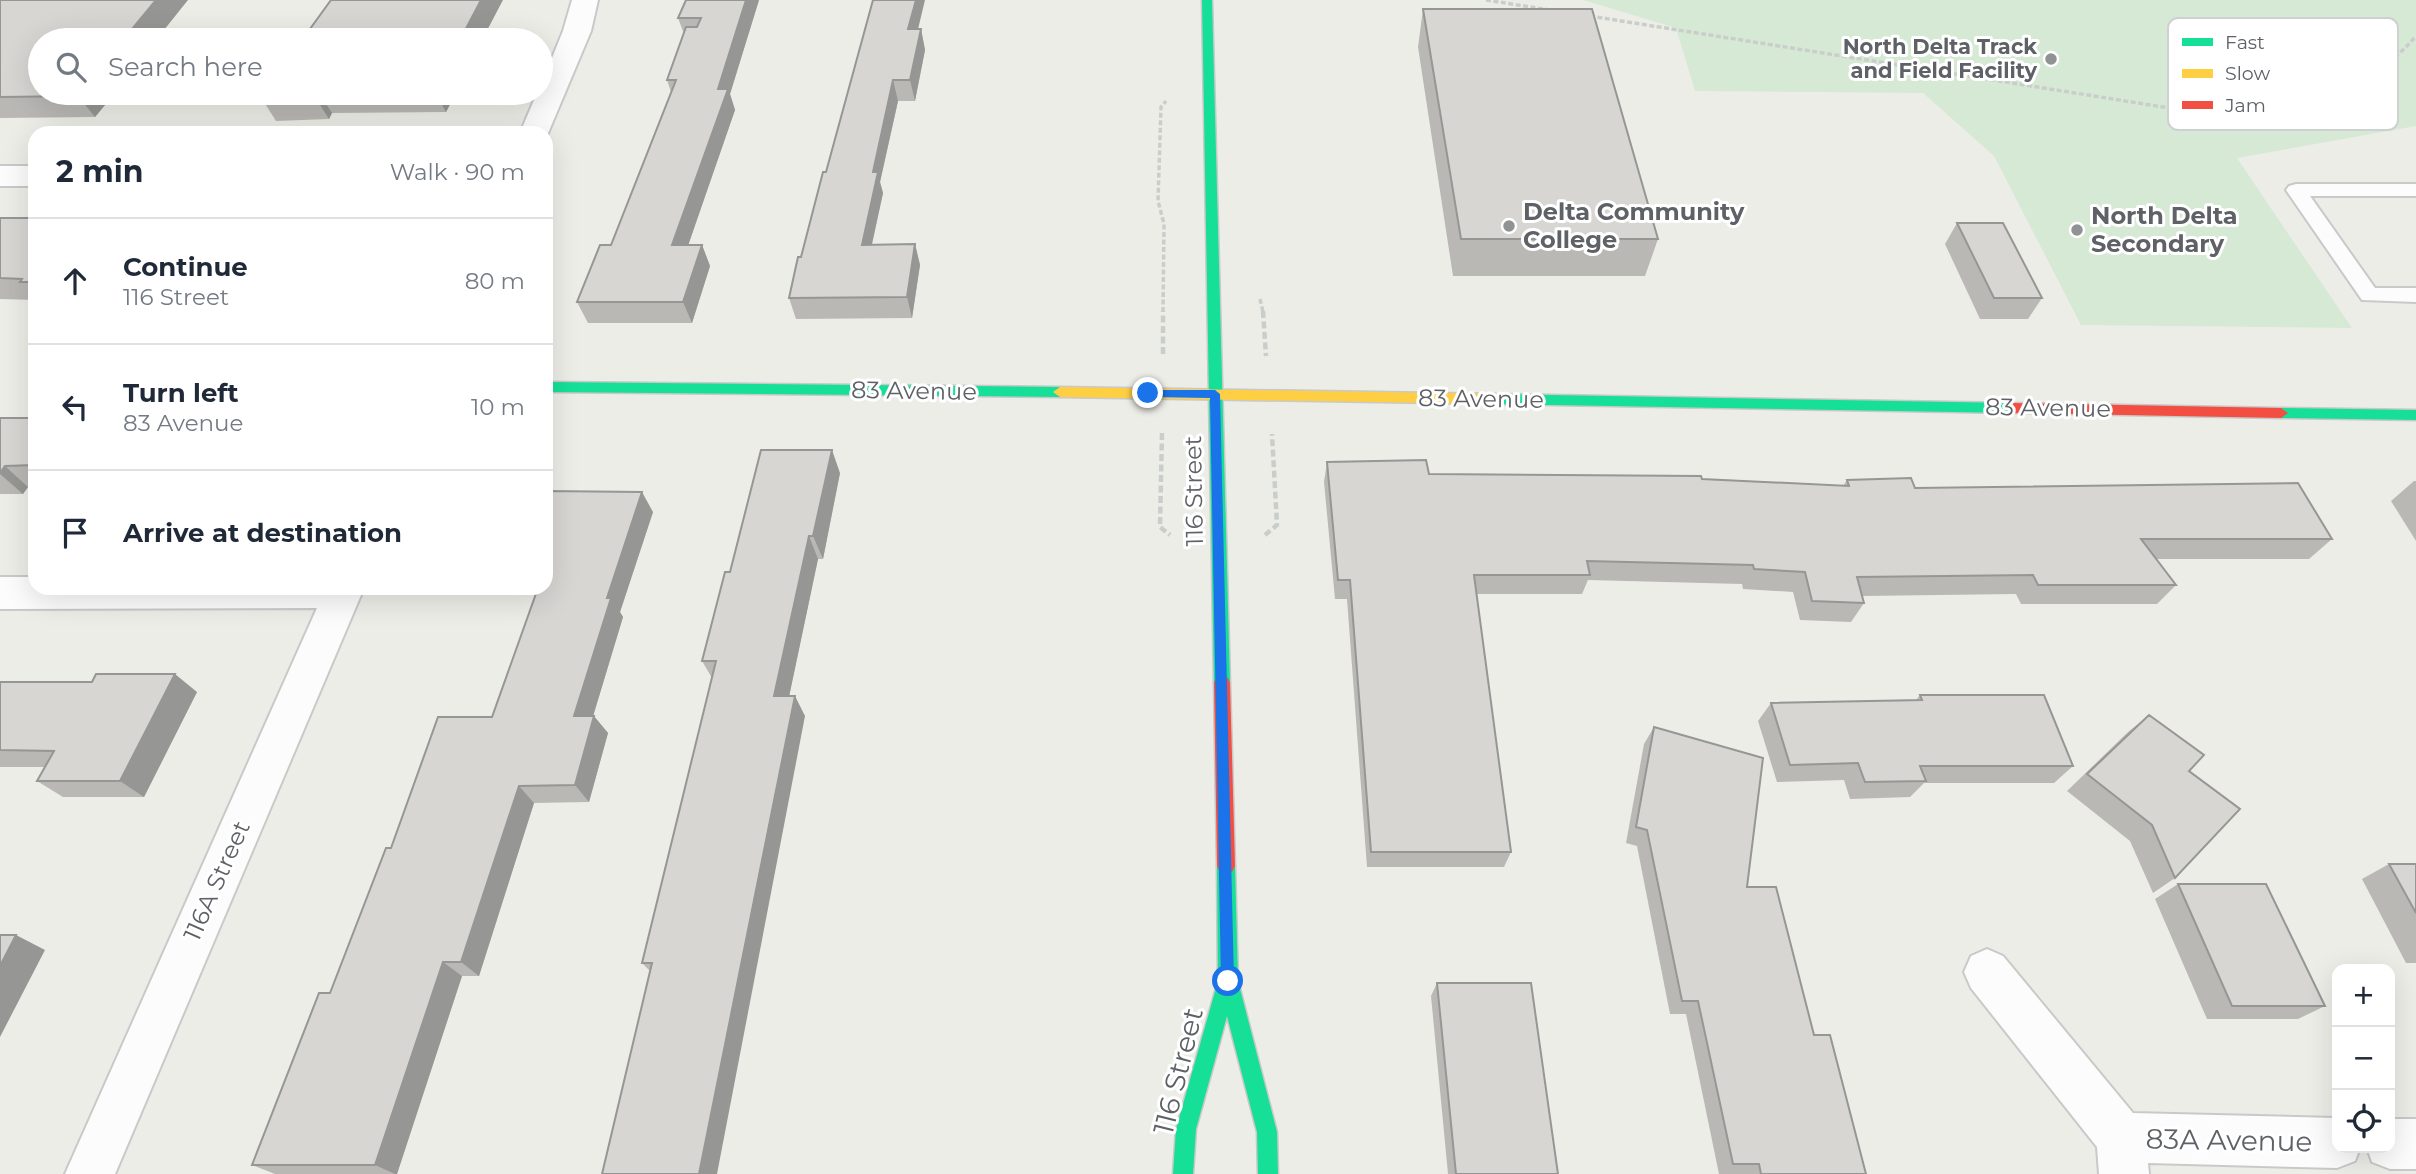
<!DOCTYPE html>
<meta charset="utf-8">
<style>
:root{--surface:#fff;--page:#f6f6f7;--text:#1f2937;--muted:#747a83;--line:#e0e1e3}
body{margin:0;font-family:Montserrat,sans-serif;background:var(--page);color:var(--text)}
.controls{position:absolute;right:21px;bottom:21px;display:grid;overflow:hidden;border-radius:14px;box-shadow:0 7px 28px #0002}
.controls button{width:63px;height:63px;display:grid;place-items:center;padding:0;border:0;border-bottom:2px solid var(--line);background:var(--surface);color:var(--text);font:35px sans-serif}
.stop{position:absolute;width:21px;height:21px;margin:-16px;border:5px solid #1a73e8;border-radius:50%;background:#fff}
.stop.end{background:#1a73e8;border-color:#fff;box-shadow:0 2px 7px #0008}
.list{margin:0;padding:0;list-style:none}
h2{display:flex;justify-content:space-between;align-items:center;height:91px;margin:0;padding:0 28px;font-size:30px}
h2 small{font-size:23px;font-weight:400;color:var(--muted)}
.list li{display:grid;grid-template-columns:46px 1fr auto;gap:21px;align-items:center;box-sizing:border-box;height:126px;padding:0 28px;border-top:2px solid var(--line)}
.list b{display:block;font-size:26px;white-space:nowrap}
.list p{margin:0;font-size:23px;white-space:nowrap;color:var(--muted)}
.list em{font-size:23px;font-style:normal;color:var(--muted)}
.icon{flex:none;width:38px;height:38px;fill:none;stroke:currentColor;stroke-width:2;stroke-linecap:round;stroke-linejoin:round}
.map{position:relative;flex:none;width:2416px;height:1174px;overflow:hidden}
.search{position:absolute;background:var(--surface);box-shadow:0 7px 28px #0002;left:28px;top:28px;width:525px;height:77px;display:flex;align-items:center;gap:18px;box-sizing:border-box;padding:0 24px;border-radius:38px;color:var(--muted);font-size:26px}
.panel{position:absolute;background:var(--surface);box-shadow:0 7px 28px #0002;left:28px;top:126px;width:525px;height:469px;border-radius:21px}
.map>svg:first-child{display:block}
.green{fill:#d6e9d5}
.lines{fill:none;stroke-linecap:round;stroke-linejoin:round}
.lane-casing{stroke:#c9c9c9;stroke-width:4}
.street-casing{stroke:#c9c9c9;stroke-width:4}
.fast-casing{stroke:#c9c9c9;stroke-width:3}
.slow-casing{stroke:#c9c9c9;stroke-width:3}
.jam-casing{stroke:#c9c9c9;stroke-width:3}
.path-far1{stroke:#cacecb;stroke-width:3.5;stroke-dasharray:5 2.5;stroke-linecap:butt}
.path{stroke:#cacecb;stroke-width:4.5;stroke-dasharray:7 3.5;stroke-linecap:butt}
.lane{fill:#fcfcfc;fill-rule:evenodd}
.street{fill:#fcfcfc;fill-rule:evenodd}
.fast{fill:#16e098;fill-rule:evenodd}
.slow{fill:#ffcf43;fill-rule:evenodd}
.jam{fill:#f24e42;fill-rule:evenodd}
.wall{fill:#b9b8b5}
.shaded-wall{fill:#969694}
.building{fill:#d7d6d3;stroke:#969694;stroke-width:2}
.route{fill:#1a73e8}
.poi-dot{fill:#909294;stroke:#fff;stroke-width:2.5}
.labels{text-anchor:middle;stroke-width:6;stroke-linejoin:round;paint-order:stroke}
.far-poi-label{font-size:21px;font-weight:bold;fill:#5e6166;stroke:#fff;text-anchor:end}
.poi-label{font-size:24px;font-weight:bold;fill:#5e6166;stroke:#fff;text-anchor:start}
.street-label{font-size:24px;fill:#5e6166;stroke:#fff}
.near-street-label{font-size:28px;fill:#5e6166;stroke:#fff}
.key{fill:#fff;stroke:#cfd0d1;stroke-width:2}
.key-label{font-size:19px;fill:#5e6166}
</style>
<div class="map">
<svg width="2416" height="1174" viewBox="0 0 2416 1174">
<rect width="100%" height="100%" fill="#edede8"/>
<path class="green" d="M1583 0H2416V126L2237 158 2352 328 2081 325 1994 156 1923 93 1695 91 1676 28Z"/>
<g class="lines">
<defs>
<path id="lane" d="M2296 184H2416V196H2310L2375 288H2416V302L2362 300 2286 190 2289 186Z"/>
<path id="street" d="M572 0H598L591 31 546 138V133H520L537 93H541V85L563 31Z
M0 166H35V186H0Z
M0 577H35V588H364L115 1174H65L317 608 0 609Z
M1987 949 2003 956 2133 1113 2337 1118V1148H2360L2355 1161 2337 1168 2148 1163 2149 1174H2099L2097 1147 1971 988 1964 972 1971 956Z
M2390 1119H2416V1169H2390L2372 1162 2367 1148H2390Z"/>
<path id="fast" d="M1202 0H1212L1230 683 1228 688 1222 690 1216 688 1214 683Z
M546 382 1060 387 1067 392 1060 397 546 392Z
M1498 394 2012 403 2019 408 2012 413 1498 404 1491 399Z
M2281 408 2416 410V420L2281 418 2274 413Z
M1226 858 1232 860 1235 866 1238 981 1277 1132 1278 1174H1258L1257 1132 1227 1016 1196 1129 1193 1174H1173L1176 1129 1218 981 1217 866 1220 860Z"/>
<path id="slow" d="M1060 387 1498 394 1505 399 1498 404 1060 397 1053 392Z"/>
<path id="jam" d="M2012 403 2281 408 2288 413 2281 418 2012 413 2005 408Z
M1222 676 1228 678 1230 683 1235 866 1232 872 1226 874 1220 872 1217 866 1214 683 1216 678Z"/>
</defs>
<use href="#lane" class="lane-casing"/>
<use href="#street" class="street-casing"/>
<use href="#fast" class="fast-casing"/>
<use href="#slow" class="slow-casing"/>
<use href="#jam" class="jam-casing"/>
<path class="path-far1" d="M1486 0 1550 10
M1590 16 2201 113C2279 115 2363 99 2416 36
M1260 299 1263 312
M1163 312 1164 224 1158 201 1161 107 1166 101"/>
<path class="path" d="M1263 311 1266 356
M1163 354V311
M1162 433 1160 527 1170 535
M1265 535 1277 525 1272 434"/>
<use href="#lane" class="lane"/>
<use href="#street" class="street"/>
<use href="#fast" class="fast"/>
<use href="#slow" class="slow"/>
<use href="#jam" class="jam"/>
</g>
<path class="wall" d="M0 0 40 93H115L95 117 0 118Z
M759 0 730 94 735 110 688 245H702L710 266 692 323H588L577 302 611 245 671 92 667 80 684 34 678 18Z
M1423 9 1658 239 1645 276H1453L1418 47Z
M918 29H921L925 50 915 101H898L880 182 883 193 872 245 915 244 920 265 912 318 796 319 789 298 801 257Z
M265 93H456L446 112 332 113 329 119 276 121 262 99Z
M0 218H35V300L0 299Z
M1957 223 2042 298 2028 319H1980L1945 244Z
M0 418H35V486L28 487 23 494H0Z
M1327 462 1429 474 1702 479 1843 486 1847 480 2332 539 2309 559H2156L2176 585 2157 604H2021L2016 594 1862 596 1864 603 1851 622 1800 620 1793 592 1743 589 1742 584 1588 580 1582 594H1476L1511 852 1504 867H1367L1347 599H1335L1324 482Z
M840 473 823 559H818L789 696 805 716 650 971 642 963 712 678 702 661 730 572Z
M2414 481H2416V541L2391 501Z
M546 491 653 512 620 612 623 617 593 716 608 733 589 802 534 803 479 976H462L397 1174H275L252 1165 330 993 391 848 492 717 546 588Z
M0 682 197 692 144 797H63L37 781 44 767H0Z
M1920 695 2073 766 2054 783H1924L1910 797 1850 799 1844 780 1777 782 1758 721 1771 703 1916 700Z
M2149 715 2189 771 2175 878 2153 893 2130 841 2067 791 2128 732Z
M1654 727 1747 887 1814 1035 1866 1174H1719L1686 1014H1670L1637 846 1626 843 1644 744Z
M2389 864H2416V963H2406L2362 879Z
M2178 884 2325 1006 2298 1019H2207L2155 899Z
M1437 983 1558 1174H1448L1431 996Z"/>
<path class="shaded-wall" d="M156 0H188L156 40H123Z
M481 0H503L482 40H460Z
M746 0H759L730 94 735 110 681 266 672 245 718 89Z
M916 0H925L913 50 908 29Z
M921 29 925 50 915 101 910 80Z
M893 80 898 101 880 182 883 193 867 266 862 245 873 172Z
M80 93H115L95 117 78 96Z
M317 93H319L332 113 329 119 315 97Z
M436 93H456L446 112Z
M915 244 920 265 912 318 907 297Z
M702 245 710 266 692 323 683 302Z
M832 450 840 473 823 559 813 536Z
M5 466 28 487 23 494 0 474Z
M642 492 653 512 620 612 623 617 588 733 574 716 607 598Z
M809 536 818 559 785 716 774 696Z
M175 674 197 692 144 797 120 781Z
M795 696 805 716 717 1174H699Z
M594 716 608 733 589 802 575 785Z
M519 786 534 803 479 976 461 962Z
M16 935 45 950 0 1037V966Z
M443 962 462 976 397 1174H395L375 1165Z"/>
<path class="building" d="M0 0H156L123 40H40V93H80L78 96 0 97Z
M331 0H481L460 40H302Z
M686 0H746L718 89H728L672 245H702L683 302H577L600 245H611L676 80H667L686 27H697L701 18H678Z
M873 0H916L908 29H921L910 80H893L873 172H878L862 245 915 244 907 297 789 298 798 257H801L823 172H826Z
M1423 9H1592L1658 239H1461Z
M265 93H317L315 97 262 99Z
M0 218H35V282H20L22 279 0 278Z
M1957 223H2003L2042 298H1994Z
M0 418H35V465L5 466 0 473Z
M761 450H832L813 536H809L774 696H795L699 1174H602L652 963H642L716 661H702L725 572H730Z
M1426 460 1429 474 1701 476 1702 479 1849 486 1847 480 1911 478 1915 488 2298 483 2332 539H2141L2176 585H2038L2033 575 1857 577 1864 603 1812 601 1805 572 1754 569 1753 565 1587 561 1590 575H1474L1511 852H1371L1350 580H1338L1327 462Z
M546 491 642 492 607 598H611L574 716H594L575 785 519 786 461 962H443L375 1165H252L319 993H330L386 848H391L438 717H492L538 588H546V565L550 553H546Z
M96 674H175L120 781H37L54 751 0 750V682H92Z
M1920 695H2044L2073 766H1920L1926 781 1865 782 1858 763 1790 765 1771 703 1922 700Z
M2149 715 2204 755 2189 771 2240 809 2175 878 2152 825 2087 774Z
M1654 727 1763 758 1747 887H1776L1814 1035H1830L1866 1174H1761L1759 1164H1733L1698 1001H1682L1647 830 1636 827Z
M2389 864H2416V913Z
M2178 884H2266L2325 1006H2232Z
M0 935H16L0 966Z
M1437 983H1531L1558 1174H1456Z"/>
<path class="route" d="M1148 390H1215L1220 394 1234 981 1228 988 1221 981 1210 398 1148 397 1143 393Z"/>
<g class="poi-dot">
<circle cx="2051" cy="59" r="7"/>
<circle cx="1509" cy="226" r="7"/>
<circle cx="2077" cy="230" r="7"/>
</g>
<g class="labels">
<g class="far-poi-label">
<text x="2037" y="54">North Delta Track<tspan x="2037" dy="24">and Field Facility</tspan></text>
</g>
<g class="poi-label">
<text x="1523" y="220">Delta Community<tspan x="1523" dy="28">College</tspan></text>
<text x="2091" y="224">North Delta<tspan x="2091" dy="28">Secondary</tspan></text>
</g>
<g class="street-label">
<text transform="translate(914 391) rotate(1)" y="8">83 Avenue</text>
<text transform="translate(1481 399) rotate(1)" y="8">83 Avenue</text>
<text transform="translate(2048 408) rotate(1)" y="8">83 Avenue</text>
<text transform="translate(1194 491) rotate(-91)" y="8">116 Street</text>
<text transform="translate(217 881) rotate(-66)" y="8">116A Street</text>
</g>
<g class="near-street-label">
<text transform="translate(1178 1071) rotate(-76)" y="10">116 Street</text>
<text transform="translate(2229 1140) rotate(1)" y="10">83A Avenue</text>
</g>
</g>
<rect x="2168" y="18" width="230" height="112" rx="10" class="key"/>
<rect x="2182" y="38" width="31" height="8" fill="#16e098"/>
<rect x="2182" y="69" width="31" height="9" fill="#ffcf43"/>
<rect x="2182" y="101" width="31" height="8" fill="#f24e42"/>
<g class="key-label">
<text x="2225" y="49">Fast</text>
<text x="2225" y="80">Slow</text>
<text x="2225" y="112">Jam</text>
</g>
</svg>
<div class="controls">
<button>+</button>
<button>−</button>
<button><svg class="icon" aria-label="locate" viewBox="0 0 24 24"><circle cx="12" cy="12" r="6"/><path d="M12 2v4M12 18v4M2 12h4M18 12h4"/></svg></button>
</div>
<div class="stop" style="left:1228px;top:981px"></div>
<div class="stop end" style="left:1148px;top:393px"></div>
<div class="search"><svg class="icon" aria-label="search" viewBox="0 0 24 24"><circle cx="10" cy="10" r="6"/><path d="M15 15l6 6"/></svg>Search here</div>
<section class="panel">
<h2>2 min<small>Walk · 90 m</small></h2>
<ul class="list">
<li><svg class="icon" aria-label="ahead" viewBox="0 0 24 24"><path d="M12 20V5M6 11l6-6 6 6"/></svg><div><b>Continue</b><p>116 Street</p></div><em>80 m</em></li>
<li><svg class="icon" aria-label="left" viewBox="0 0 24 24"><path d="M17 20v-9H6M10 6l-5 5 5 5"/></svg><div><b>Turn left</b><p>83 Avenue</p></div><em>10 m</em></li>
<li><svg class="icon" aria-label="arrive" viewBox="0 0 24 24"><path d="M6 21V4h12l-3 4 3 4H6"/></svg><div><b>Arrive at destination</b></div></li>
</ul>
</section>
</div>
